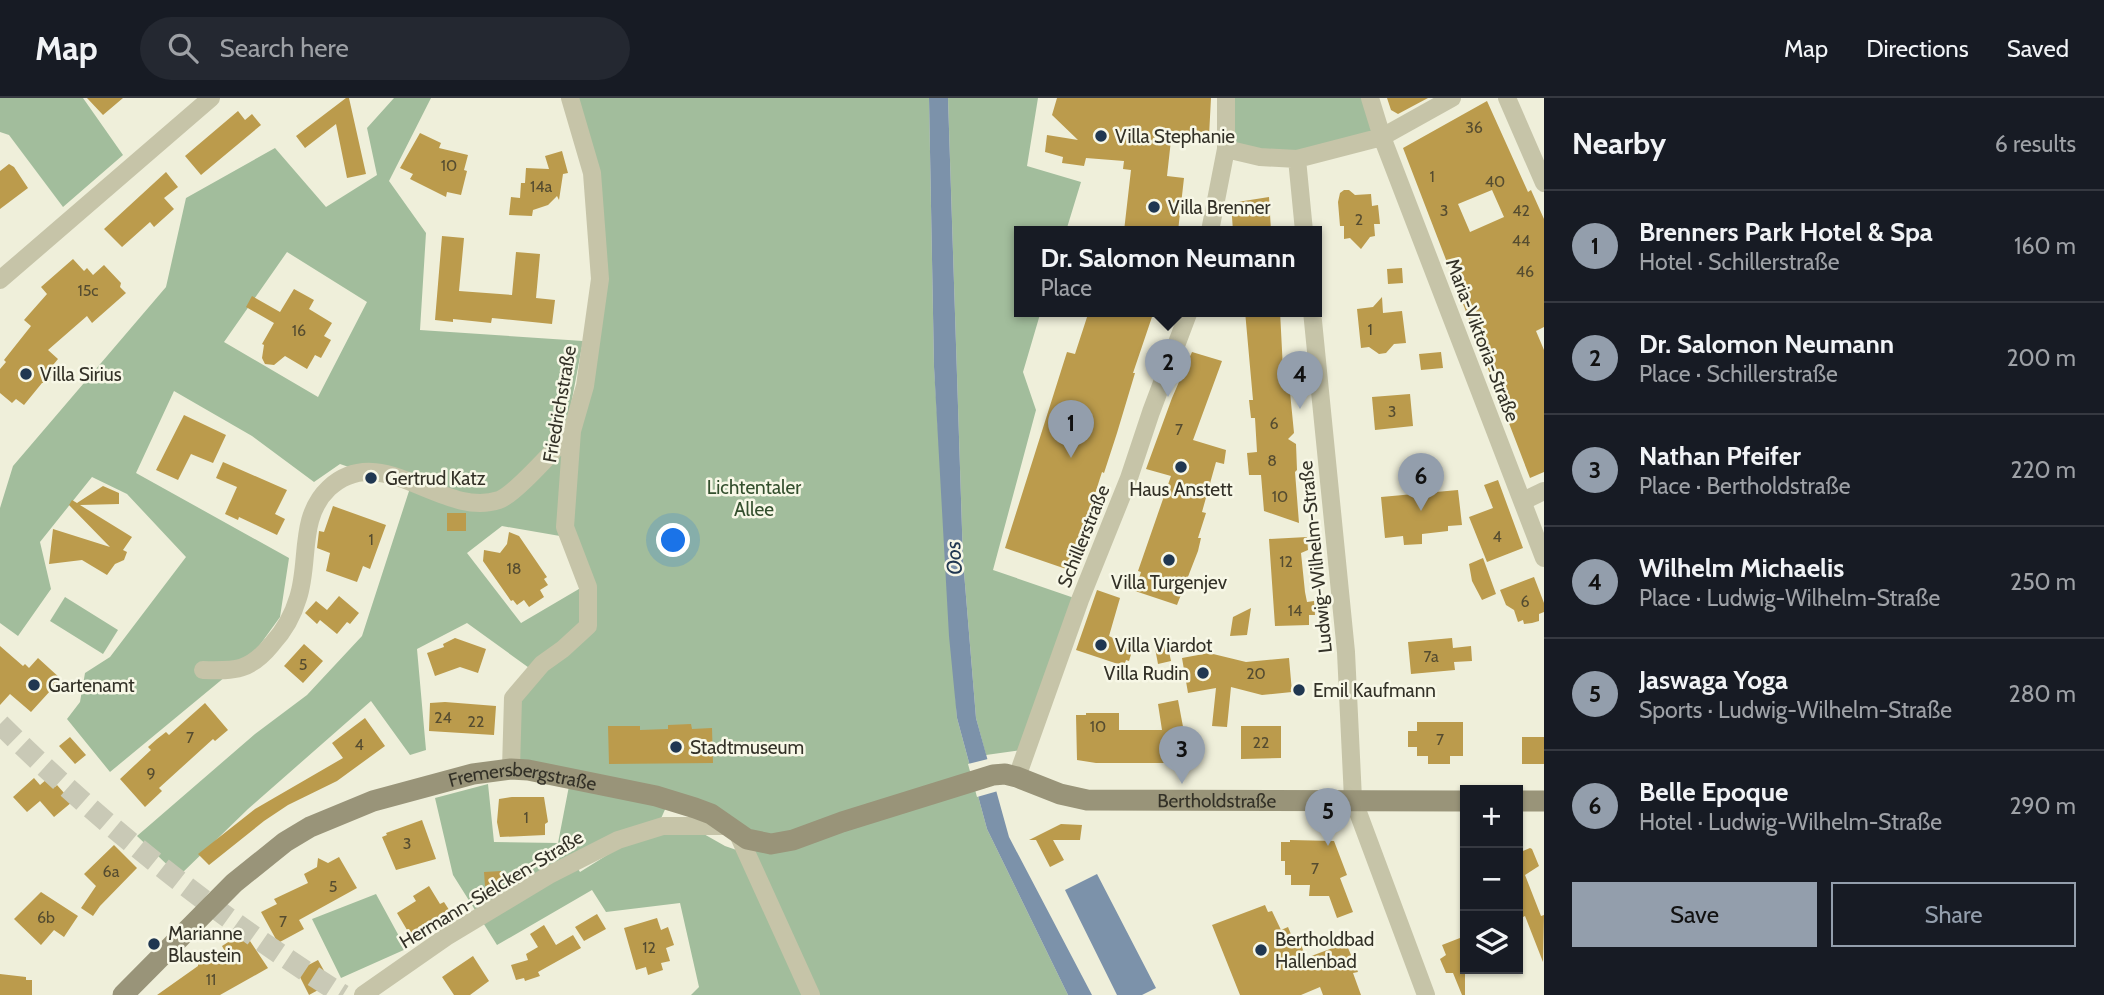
<!DOCTYPE html>
<meta charset="utf-8">
<style>
:root{--surface:#171b24;--page:#242831;--text:#f1f3f6;--muted:#9ea1a6;--line:#363941;--accent:#939eac}
body{margin:0;font-family:Cabin,sans-serif;background:var(--page);color:var(--text)}
.controls{position:absolute;right:21px;bottom:21px;display:grid;overflow:hidden;border-radius:0px;box-shadow:0 2px 5px #0004}
.controls button{width:63px;height:63px;display:grid;place-items:center;padding:0;border:0;border-bottom:2px solid var(--line);background:var(--surface);color:var(--text);font:35px sans-serif}
.you{position:absolute;left:674px;top:443px;width:24px;height:24px;margin:-18px;border:5px solid #fff;border-radius:50%;background:#1a73e8;box-shadow:0 0 0 10px #1a73e833}
.badge{display:grid;place-items:center;width:46px;height:46px;border-radius:50%;background:var(--accent);color:#111;font-size:23px;font-weight:700}
.pin{position:absolute;translate:-50% -58px;filter:drop-shadow(0 2px 4px #0008)}
.pin::after{content:'';position:absolute;top:37px;width:24px;height:21px;background:inherit;clip-path:polygon(0 0,100% 0,50% 100%)}
.popup{position:absolute;left:1014px;top:128px;width:308px;height:91px;box-sizing:border-box;display:grid;place-content:center;border-radius:0px;background:var(--surface);filter:drop-shadow(0 2px 5px #0005);font-size:23px;white-space:nowrap;color:var(--muted)}
.popup b{font-size:26px;color:var(--text)}
.popup::after{content:'';position:absolute;left:50%;top:100%;margin-left:-14px;border:14px solid transparent;border-top-color:var(--surface)}
.list{margin:0;padding:0;list-style:none}
h2{display:flex;justify-content:space-between;align-items:center;height:91px;margin:0;padding:0 28px;font-size:30px}
h2 small{font-size:23px;font-weight:400;color:var(--muted)}
.list li{display:grid;grid-template-columns:46px 1fr auto;gap:21px;align-items:center;box-sizing:border-box;height:112px;padding:0 28px;border-top:2px solid var(--line)}
.list b{display:block;font-size:26px;white-space:nowrap}
.list p{margin:0;font-size:23px;white-space:nowrap;color:var(--muted)}
.list em{font-size:23px;font-style:normal;color:var(--muted)}
.actions{display:flex;gap:14px;padding:21px 28px}
.actions a{flex:1;padding:16px 0;border:2px solid var(--accent);border-radius:0px;text-align:center;font-size:24px;color:var(--accent)}
.actions .main{background:var(--accent);color:#111}
.icon{flex:none;width:38px;height:38px;fill:none;stroke:currentColor;stroke-width:2;stroke-linecap:round;stroke-linejoin:round}
.map{position:relative;flex:none;width:1544px;height:897px;overflow:hidden}
header{display:flex;align-items:center;gap:42px;box-sizing:border-box;height:98px;padding:0 35px;background:var(--surface);border-bottom:2px solid var(--line)}
header strong{font-size:33px}
nav{display:flex;gap:38px;margin-inline-start:auto;font-size:24px}
.search{width:490px;height:63px;background:var(--page);display:flex;align-items:center;gap:18px;box-sizing:border-box;padding:0 24px;border-radius:38px;color:var(--muted);font-size:26px}
main{display:flex}
aside{flex:1;background:var(--surface)}
.map>svg:first-child{display:block}
.green{fill:#a2bd9c;fill-rule:evenodd}
.water{fill:#7c92aa}
.pier{fill:#efefda}
.building{fill:#bb9b4c;fill-rule:evenodd}
.lines{fill:none;stroke-linecap:round;stroke-linejoin:round}
.primary-tunnel{stroke:#c9c9b6;stroke-width:21;stroke-dasharray:21 10;stroke-linecap:butt}
.street{stroke:#c6c4a8;stroke-width:18}
.secondary{stroke:#999479;stroke-width:21}
.poi-dot{fill:#203751;stroke:#f7f7e6;stroke-width:2.5}
.labels{text-anchor:middle;stroke-width:5;stroke-linejoin:round;paint-order:stroke}
.number-label{font-size:16px;fill:#554c30}
.poi-label{font-size:19px;fill:#333127;stroke:#f7f7e6;text-anchor:start}
.street-label{font-size:19px;fill:#333127;stroke:#f7f7e6}
.park-label{font-size:19px;fill:#334f2d;stroke:#f7f7e6}
.water-label{font-size:21px;font-style:italic;fill:#203751;stroke:#f7f7e6}
</style>
<header>
<strong>Map</strong>
<div class="search"><svg class="icon" aria-label="search" viewBox="0 0 24 24"><circle cx="10" cy="10" r="6"/><path d="M15 15l6 6"/></svg>Search here</div>
<nav><a>Map</a><a>Directions</a><a>Saved</a></nav>
</header>
<main>
<div class="map">
<svg width="1544" height="897" viewBox="0 0 1544 897">
<rect width="100%" height="100%" fill="#efefda"/>
<path class="green" d="M0 0H83L123 57 63 109 9 37 0 34Z
M394 0H431L389 83 426 135 420 232 583 243 569 317 560 438 502 428 467 455 521 525 584 488 586 527 532 572 467 525 417 551 426 652 410 657 371 603 248 711 179 778 137 738 255 636 307 597 362 538 410 390 340 366 314 384 252 338 174 293 136 375 289 460 280 519 254 555 110 674 67 621 80 604 85 575 110 559 186 459 127 396 92 379 40 444 51 491 18 538 0 525V410L13 368 166 189 186 100 275 50 326 109 377 77 367 30ZM287 154 367 204 318 299 224 244Z
M570 0H929L934 269 957 620 987 731 1068 897H691L699 889 680 805 606 814 592 792 497 847 453 777 435 700 488 686 494 744 558 745 569 688 667 707 659 725 571 760 580 774 620 749 663 736 702 735 725 748 745 755 711 716 511 671 513 600 588 528V489L565 429 600 181 595 104Z
M948 0H1038L1027 68 1081 84 1066 133H1019V213H1041L1023 274 1036 312 993 472 1080 502 1028 651 986 657 976 620 963 462Z
M1226 0H1370L1382 39 1297 61 1226 51Z
M65 499 118 532 103 556 50 523Z
M376 796 406 851 341 880 312 821Z"/>
<path class="water" d="M929 0H948L963 462 976 620 1009 739 1092 897H1068L987 731 957 620 949 538 934 269Z
M1097 776 1156 890 1142 897H1117L1065 792Z"/>
<path class="pier" d="M988 661 998 693 977 699 968 666Z"/>
<path class="building" d="M87 0H123L103 17Z
M346 0H349L366 76 347 80 336 26 305 50 296 38Z
M1057 0H1211L1209 38 1182 37V43L1171 42 1167 78 1184 80 1178 133H1124L1131 72 1123 71 1124 63 1086 60 1084 68 1062 65 1063 59 1045 54 1047 37 1078 42 1052 17Z
M1387 0H1428L1398 16 1391 12Z
M1487 3 1528 94 1531 92 1544 121V229L1536 233 1544 252V374L1530 380 1403 50ZM1492 92 1504 119 1470 134 1458 106Z
M238 13 245 22 252 16 261 27 201 77 185 58Z
M420 35 441 45 439 50 468 57 464 72 467 73 461 97 447 94 446 99 410 81 413 76 400 70Z
M562 53 568 75 563 76 559 102 557 98 548 107 533 112 532 118 509 117 511 99 520 100 521 85H525L526 70 549 71 545 58Z
M9 66 14 69 28 90 0 111V73Z
M166 74 178 89 164 100 174 111 154 129 150 124 122 149 104 131Z
M1344 92H1349L1355 97 1371 96 1372 108 1378 107 1380 126H1374L1375 138 1370 139 1361 151 1350 140 1344 141V128H1340L1338 104 1340 95Z
M1269 99 1271 133H1233L1231 105Z
M442 138 464 140 459 193 512 197 516 154 540 156 536 200 555 202 552 226 492 220 491 225 453 221V224L435 222Z
M73 161 84 173 87 170 93 177 104 167 121 185 120 189 126 195 92 225 87 218 48 252 58 261 53 267 51 279 46 285H42L24 307 16 301 12 305 0 295V271L6 264 4 262 31 228 24 222 47 196 41 189Z
M1402 170 1403 185 1388 186 1387 171Z
M294 191 314 202 309 211 332 225 324 238 331 242 321 260 315 257 307 271 285 258 274 267 265 266 262 260 264 247 262 246 274 225 246 209 252 198 280 214Z
M1382 199 1383 215 1402 213 1406 245 1394 246 1386 255 1379 256 1369 249 1361 250 1357 211 1373 209Z
M1089 213H1154L1133 275H1135L1117 335 1104 375 1102 374 1071 471 1069 472 1005 450 1067 254 1075 256Z
M1245 213H1280L1283 272 1285 284H1289L1294 335 1288 341 1296 346 1297 372 1295 374 1299 425 1264 413 1261 377H1249L1247 355 1257 354 1255 320H1251L1249 302H1253Z
M1192 254 1222 263 1193 342 1226 352 1224 366 1216 364 1202 414 1206 415 1198 440H1201L1198 453 1177 507 1135 493 1141 474 1138 473 1171 378 1146 371 1172 300Z
M1441 254 1443 270 1421 272 1419 256Z
M1410 296 1413 328 1375 332 1372 299Z
M184 317 226 337 213 365 191 356 178 382 156 372Z
M223 364 287 392 275 416 285 421 277 437 239 419 238 422 225 416 237 389 216 380Z
M1498 382 1523 450 1487 464 1469 419 1493 410 1484 387Z
M103 388 119 395V406L80 407 132 439 123 452 127 454 124 462 115 466 107 477 82 462 49 466 53 431 110 449 69 407 72 402 77 405Z
M1458 392 1462 427 1448 428V433L1422 436V446L1404 447 1403 438 1385 440 1381 399Z
M333 408 386 427 370 471 363 468 357 484 326 473 330 455 317 450 319 433 324 434Z
M447 415H466V433H447Z
M509 434 519 438 547 479 544 481 548 487 540 492 544 499 529 509 524 502 517 507 513 502 511 503 483 463 484 452 500 455 507 446Z
M1307 439 1308 452 1301 455 1305 494 1307 504 1314 503 1315 517H1309V527L1275 528 1269 441Z
M1483 460 1496 496 1482 502 1472 483 1469 466Z
M1534 479 1544 505V514L1539 516V523L1532 525 1524 526 1523 522 1518 524 1514 512 1506 507 1500 492Z
M1097 492 1120 500 1109 538 1133 550 1129 563 1126 562 1124 568 1076 552Z
M339 498 359 515 350 526 347 524 337 536 320 522 317 526 305 515 316 503 327 512Z
M1251 510 1247 537 1230 538 1233 519Z
M455 540 486 551 478 575 460 569 435 578 427 555 444 549 443 546Z
M1452 540 1453 550 1471 548 1472 563 1454 564 1455 572 1411 576 1408 544Z
M1154 545 1168 549 1171 563 1158 566Z
M304 546 323 563 303 585 284 568Z
M0 548 23 568 25 566 29 570 38 560 61 581 31 614 10 596 0 607Z
M1209 555 1246 564 1289 560 1292 594 1262 597 1231 589 1227 629 1212 628 1216 590 1188 595 1182 560Z
M1178 602 1187 650H1176V665H1096L1077 662 1076 617H1086V615H1119V632H1162L1158 606Z
M445 604 496 608 494 637 429 633 430 605Z
M205 605 228 632 215 643 213 641 159 690 162 693 145 709 120 681 151 652 148 649 157 641 166 634 169 637Z
M365 620 385 648 337 683 288 707 264 723 209 767 198 756 255 711 343 660 332 645Z
M1417 624H1463V658H1450V666H1428V658H1417V649H1408V633H1417Z
M691 626 692 631 712 630 713 665 609 666 608 628H640V632L668 631V627Z
M1241 628H1281V660L1241 661Z
M70 639 86 657 75 666 59 648Z
M1522 639H1544V666H1522Z
M34 680 40 687 47 681 55 689 57 687 72 704 54 719 40 703 27 714 13 699Z
M512 699H544L548 724 545 726V737L500 739 497 724 499 701Z
M422 722 436 761 396 772 382 739 387 737 386 735Z
M1061 726 1082 727 1080 742H1053L1064 762 1050 769 1036 742H1029Z
M1290 742 1334 743 1347 777 1340 780 1353 814 1337 820 1329 798H1309L1310 787H1291V777H1285V763H1281V744H1290Z
M114 747 137 770 100 808 93 818 81 810 96 788 84 776Z
M1530 750 1532 751 1539 768 1525 777 1541 818 1544 817 1543 864 1525 818 1521 820 1518 813V755Z
M339 759 357 790 299 822 304 831 278 845 261 814 277 806 274 801 308 785 304 776 317 769 318 760 328 765Z
M501 773V788H485L484 774Z
M429 788 440 806 444 804 453 818 423 836 420 831 410 837 397 815 416 803 413 798Z
M41 794 78 818 64 839 54 832 41 847 14 821Z
M1265 807 1268 814 1272 813 1281 832 1288 829 1295 846 1300 844 1306 860 1346 845 1358 874 1353 875 1361 897H1323L1320 889 1301 897H1240L1212 827Z
M597 816 606 831 584 843 575 829Z
M657 820 661 832 668 829 674 847 666 850 670 863 661 865 663 872 648 877 646 869 636 872 624 830Z
M544 827 556 847 573 837 581 850 538 874 540 878 525 883 524 880 516 882 511 867 528 862 526 856 538 849 530 836Z
M244 834 268 870 220 897H157L198 868V861L204 857 228 859 222 848Z
M1465 838V897H1462L1453 875H1446L1440 861 1446 857 1442 847Z
M473 858 489 883 470 897H454L442 879Z
M318 862 331 885 309 897 297 873Z
M0 876 26 879V882H32V897H0Z"/>
<g class="lines">
<path class="primary-tunnel" d="M0 626C104 729 218 819 343 897"/>
<path class="street" d="M1370 0 1382 39 1544 460
M1507 0 1544 85
M1226 51 1260 59 1297 61 1382 39 1452 0
M1297 61 1304 133
M1210 133 1226 51V0
M0 182 211 0
M1312 213 1346 554 1353 701 1426 897
M1523 403 1544 393
M203 572C236 573 250 573 272 546 284 533 293 517 298 500 310 464 298 419 329 390 382 341 442 421 499 402 515 397 558 347 572 333
M511 671 513 600 542 566 563 551 588 528V489L565 429 572 333 585 288 600 181 592 75 570 0
M1017 679 1080 502 1129 380 1151 314 1189 213
M737 734 811 897
M363 897 446 839 549 777 618 742 663 728H729"/>
<g class="secondary">
<path d="M1518 703H1544"/>
<path id="s1" d="M123 897 234 785 285 744 310 729 373 703 473 676 511 671 528 672 656 698 695 710 711 716 747 741 771 746 793 742 842 724 993 677 1005 676 1017 679 1060 696 1087 702 1465 703"/>
</g>
</g>
<g class="poi-dot">
<circle cx="1101" cy="38" r="7"/>
<circle cx="1154" cy="109" r="7"/>
<circle cx="26" cy="276" r="7"/>
<circle cx="1181" cy="369" r="7"/>
<circle cx="371" cy="380" r="7"/>
<circle cx="1169" cy="462" r="7"/>
<circle cx="1101" cy="547" r="7"/>
<circle cx="1203" cy="575" r="7"/>
<circle cx="34" cy="587" r="7"/>
<circle cx="1299" cy="592" r="7"/>
<circle cx="676" cy="649" r="7"/>
<circle cx="154" cy="846" r="7"/>
<circle cx="1261" cy="852" r="7"/>
</g>
<g class="labels">
<g class="number-label">
<text x="1474" y="35">36</text>
<text x="449" y="73">10</text>
<text x="1432" y="84">1</text>
<text x="1495" y="89">40</text>
<text x="541" y="94">14a</text>
<text x="1444" y="118">3</text>
<text x="1521" y="118">42</text>
<text x="1359" y="127">2</text>
<text x="1521" y="148">44</text>
<text x="1525" y="179">46</text>
<text x="88" y="198">15c</text>
<text x="1370" y="237">1</text>
<text x="299" y="238">16</text>
<text x="1392" y="319">3</text>
<text x="1274" y="331">6</text>
<text x="1179" y="337">7</text>
<text x="1272" y="368">8</text>
<text x="1280" y="404">10</text>
<text x="1497" y="444">4</text>
<text x="371" y="447">1</text>
<text x="1286" y="469">12</text>
<text x="514" y="476">18</text>
<text x="1525" y="509">6</text>
<text x="1295" y="518">14</text>
<text x="1431" y="564">7a</text>
<text x="303" y="572">5</text>
<text x="1256" y="581">20</text>
<text x="443" y="625">24</text>
<text x="476" y="629">22</text>
<text x="1098" y="634">10</text>
<text x="190" y="645">7</text>
<text x="1440" y="647">7</text>
<text x="1261" y="650">22</text>
<text x="359" y="652">4</text>
<text x="151" y="681">9</text>
<text x="526" y="725">1</text>
<text x="407" y="751">3</text>
<text x="1315" y="776">7</text>
<text x="111" y="779">6a</text>
<text x="333" y="794">5</text>
<text x="46" y="825">6b</text>
<text x="283" y="829">7</text>
<text x="649" y="855">12</text>
<text x="211" y="887">11</text>
</g>
<g class="poi-label">
<text x="1115" y="45">Villa Stephanie</text>
<text x="1168" y="116">Villa Brenner</text>
<text x="40" y="283">Villa Sirius</text>
<text x="385" y="387">Gertrud Katz</text>
<text x="1181" y="398" text-anchor="middle">Haus Anstett</text>
<text x="1169" y="491" text-anchor="middle">Villa Turgenjev</text>
<text x="1115" y="554">Villa Viardot</text>
<text x="1189" y="582" text-anchor="end">Villa Rudin</text>
<text x="48" y="594">Gartenamt</text>
<text x="1313" y="599">Emil Kaufmann</text>
<text x="690" y="656">Stadtmuseum</text>
<text x="168" y="842">Marianne<tspan x="168" dy="22">Blaustein</tspan></text>
<text x="1275" y="848">Bertholdbad<tspan x="1275" dy="22">Hallenbad</tspan></text>
</g>
<g class="street-label">
<text transform="translate(1483 242) rotate(69)" y="7">Maria-Viktoria-Straße</text>
<text transform="translate(559 306) rotate(-80)" y="7">Friedrichstraße</text>
<text transform="translate(1083 438) rotate(-68)" y="7">Schillerstraße</text>
<text transform="translate(1315 459) rotate(-96)" y="7">Ludwig-Wilhelm-Straße</text>
<text dy="7" stroke="none"><textPath href="#s1" startOffset="474">Fremersbergstraße</textPath></text>
<text dy="7" stroke="none"><textPath href="#s1" startOffset="1197">Bertholdstraße</textPath></text>
<text transform="translate(491 791) rotate(-31)" y="7">Hermann-Sielcken-Straße</text>
</g>
<g class="park-label">
<text x="754" y="396">Lichtentaler<tspan x="754" dy="22">Allee</tspan></text>
</g>
<g class="water-label">
<text transform="translate(954 460) rotate(-93)" y="7">Oos</text>
</g>
</g>
</svg>
<div class="controls">
<button>+</button>
<button>−</button>
<button><svg class="icon" aria-label="layers" viewBox="0 0 24 24"><path d="M12 4l9 5-9 5-9-5zM3 14l9 5 9-5"/></svg></button>
</div>
<div class="you"></div>
<div class="pin badge" style="left:1071px;top:360px">1</div>
<div class="pin badge" style="left:1168px;top:299px">2</div>
<div class="popup"><b>Dr. Salomon Neumann</b>Place</div>
<div class="pin badge" style="left:1182px;top:686px">3</div>
<div class="pin badge" style="left:1300px;top:311px">4</div>
<div class="pin badge" style="left:1328px;top:748px">5</div>
<div class="pin badge" style="left:1421px;top:413px">6</div>
</div>
<aside>
<h2>Nearby<small>6 results</small></h2>
<ul class="list">
<li><span class="badge">1</span><div><b>Brenners Park Hotel &amp; Spa</b><p>Hotel · Schillerstraße</p></div><em>160 m</em></li>
<li><span class="badge">2</span><div><b>Dr. Salomon Neumann</b><p>Place · Schillerstraße</p></div><em>200 m</em></li>
<li><span class="badge">3</span><div><b>Nathan Pfeifer</b><p>Place · Bertholdstraße</p></div><em>220 m</em></li>
<li><span class="badge">4</span><div><b>Wilhelm Michaelis</b><p>Place · Ludwig-Wilhelm-Straße</p></div><em>250 m</em></li>
<li><span class="badge">5</span><div><b>Jaswaga Yoga</b><p>Sports · Ludwig-Wilhelm-Straße</p></div><em>280 m</em></li>
<li><span class="badge">6</span><div><b>Belle Epoque</b><p>Hotel · Ludwig-Wilhelm-Straße</p></div><em>290 m</em></li>
</ul>
<div class="actions"><a class="main">Save</a><a>Share</a></div>
</aside>
</main>
